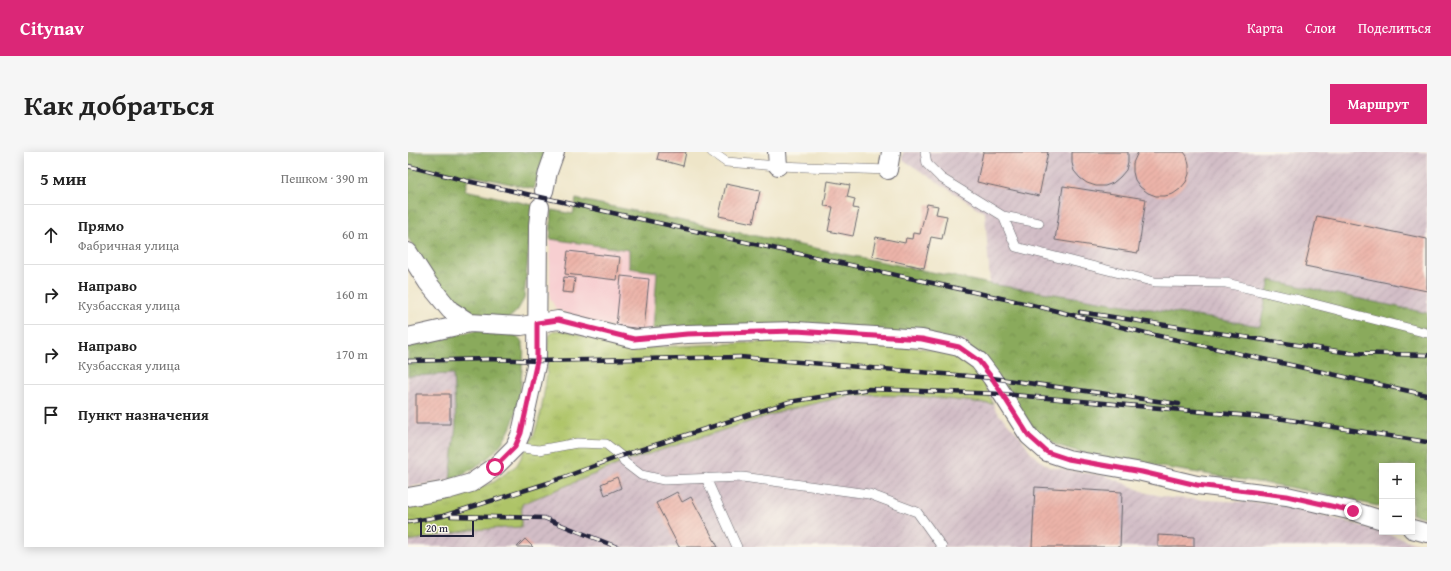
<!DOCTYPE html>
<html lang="ru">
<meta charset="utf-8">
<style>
:root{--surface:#fff;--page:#f6f6f6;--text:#222;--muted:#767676;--line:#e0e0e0;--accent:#db2777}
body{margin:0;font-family:"Gentium Book Plus",serif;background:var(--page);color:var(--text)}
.controls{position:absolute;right:12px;bottom:12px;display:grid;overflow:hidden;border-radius:0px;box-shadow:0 2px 10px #0003}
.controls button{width:36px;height:36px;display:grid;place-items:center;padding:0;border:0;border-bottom:1px solid var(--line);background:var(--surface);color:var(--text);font:20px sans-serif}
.scale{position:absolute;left:12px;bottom:10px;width:54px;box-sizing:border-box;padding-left:4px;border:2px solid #22223b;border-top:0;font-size:11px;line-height:14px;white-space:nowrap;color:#22223b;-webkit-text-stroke:3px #fbf7ec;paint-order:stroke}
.stop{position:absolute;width:12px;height:12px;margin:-9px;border:3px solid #db2777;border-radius:50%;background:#fff}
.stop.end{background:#db2777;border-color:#fff;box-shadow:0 1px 4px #0008}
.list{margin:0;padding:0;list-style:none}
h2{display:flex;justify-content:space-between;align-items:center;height:52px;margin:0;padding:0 16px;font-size:17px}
h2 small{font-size:13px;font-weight:400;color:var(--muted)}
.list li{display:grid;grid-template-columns:26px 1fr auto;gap:12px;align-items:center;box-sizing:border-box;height:60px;padding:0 16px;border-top:1px solid var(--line)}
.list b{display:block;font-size:15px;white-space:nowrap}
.list p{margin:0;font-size:13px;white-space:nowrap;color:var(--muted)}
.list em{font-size:13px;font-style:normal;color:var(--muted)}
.icon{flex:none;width:22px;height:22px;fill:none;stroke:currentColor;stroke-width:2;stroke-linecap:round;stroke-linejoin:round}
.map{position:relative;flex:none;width:1019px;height:395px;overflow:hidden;border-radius:0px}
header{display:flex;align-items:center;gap:24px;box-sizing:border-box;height:56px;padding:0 20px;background:var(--accent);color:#fff}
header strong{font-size:19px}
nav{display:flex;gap:22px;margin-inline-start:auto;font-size:14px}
.intro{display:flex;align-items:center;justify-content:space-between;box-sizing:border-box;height:96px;padding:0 24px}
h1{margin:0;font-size:28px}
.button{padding:10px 18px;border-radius:0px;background:var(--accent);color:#fff;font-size:14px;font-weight:700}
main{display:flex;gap:24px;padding:0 24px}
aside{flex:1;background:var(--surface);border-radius:0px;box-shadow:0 2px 10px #0003}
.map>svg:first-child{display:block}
.built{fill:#f7cfd1}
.industrial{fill:url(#industrial-furrows)}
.grass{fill:url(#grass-tufts);stroke:#687352}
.forest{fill:url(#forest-crowns);stroke:#56664c}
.building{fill:url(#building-hatch)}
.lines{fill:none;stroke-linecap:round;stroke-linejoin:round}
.service-casing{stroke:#69666c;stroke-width:10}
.minor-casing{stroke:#69666c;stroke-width:20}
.service{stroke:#fff;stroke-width:9}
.minor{stroke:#fff;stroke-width:18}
.rail-casing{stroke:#22223b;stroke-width:4.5}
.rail{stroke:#fbf7ec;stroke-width:3;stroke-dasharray:9;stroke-linecap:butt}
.route{stroke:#db2777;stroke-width:5}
</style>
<header>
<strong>Citynav</strong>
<nav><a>Карта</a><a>Слои</a><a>Поделиться</a></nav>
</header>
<div class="intro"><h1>Как добраться</h1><a class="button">Маршрут</a></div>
<main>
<aside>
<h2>5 мин<small>Пешком · 390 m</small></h2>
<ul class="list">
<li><svg class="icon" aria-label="ahead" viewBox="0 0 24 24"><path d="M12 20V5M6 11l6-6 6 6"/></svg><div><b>Прямо</b><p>Фабричная улица</p></div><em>60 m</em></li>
<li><svg class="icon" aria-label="right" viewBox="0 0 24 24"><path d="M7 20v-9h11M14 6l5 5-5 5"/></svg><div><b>Направо</b><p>Кузбасская улица</p></div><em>160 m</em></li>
<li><svg class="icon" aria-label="right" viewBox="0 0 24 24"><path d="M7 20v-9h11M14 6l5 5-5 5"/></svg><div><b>Направо</b><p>Кузбасская улица</p></div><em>170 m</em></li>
<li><svg class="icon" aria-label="arrive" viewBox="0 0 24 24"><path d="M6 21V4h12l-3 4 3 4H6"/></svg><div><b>Пункт назначения</b></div></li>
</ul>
</aside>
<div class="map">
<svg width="1019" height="395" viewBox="0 0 1019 395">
<defs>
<pattern id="industrial-furrows" width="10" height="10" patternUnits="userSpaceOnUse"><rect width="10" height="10" fill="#d2bdc6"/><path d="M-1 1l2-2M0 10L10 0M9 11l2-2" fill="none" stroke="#b4a2ab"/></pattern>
<pattern id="grass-tufts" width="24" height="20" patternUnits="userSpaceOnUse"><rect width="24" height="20" fill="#aec468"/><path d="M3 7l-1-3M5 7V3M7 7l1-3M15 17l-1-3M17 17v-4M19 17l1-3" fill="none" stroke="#95a85b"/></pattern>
<pattern id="forest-crowns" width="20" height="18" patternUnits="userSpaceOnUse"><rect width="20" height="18" fill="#8aaa5c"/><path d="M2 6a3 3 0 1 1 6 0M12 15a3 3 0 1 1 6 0" fill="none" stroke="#708a4d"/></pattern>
<pattern id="building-hatch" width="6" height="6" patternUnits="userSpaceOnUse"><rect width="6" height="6" fill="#ecb4a9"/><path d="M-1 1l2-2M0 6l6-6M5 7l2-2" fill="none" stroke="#ca9a92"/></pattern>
</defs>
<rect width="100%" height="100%" fill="#fbf7ec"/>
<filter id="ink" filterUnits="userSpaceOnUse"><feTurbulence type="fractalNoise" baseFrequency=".025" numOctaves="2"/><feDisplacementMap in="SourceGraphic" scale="8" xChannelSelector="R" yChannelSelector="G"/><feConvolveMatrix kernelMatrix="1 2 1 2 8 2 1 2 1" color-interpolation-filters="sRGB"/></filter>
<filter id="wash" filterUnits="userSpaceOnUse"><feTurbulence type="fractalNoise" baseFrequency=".012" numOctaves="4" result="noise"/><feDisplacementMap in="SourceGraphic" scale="16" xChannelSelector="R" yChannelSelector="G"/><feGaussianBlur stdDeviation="0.9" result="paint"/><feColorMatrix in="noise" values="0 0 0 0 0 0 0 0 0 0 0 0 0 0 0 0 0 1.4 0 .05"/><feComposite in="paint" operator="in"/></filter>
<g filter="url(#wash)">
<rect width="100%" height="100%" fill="#eee5c8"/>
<path class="built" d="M142 87 221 98V116L250 120 245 177 225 182 166 165 148 157 142 146Z"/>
<path class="industrial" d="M495 0H1019V161L862 128 853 174 582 132 577 61 494 7Z
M45 222 48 273 42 328 0 335V224Z
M443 243 508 244 585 252 588 259 612 284 624 302 641 315 699 324 739 341 763 346 873 352 947 372 996 387 1016 395H0V389L63 378 113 375 114 352 216 310 375 259Z"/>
<path class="grass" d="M154 178 224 196 385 189 513 196 546 202 566 214 575 228 585 252 508 244 443 243 375 259 216 310 114 352 113 375 63 378 0 389V355L50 343 86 330 109 313 127 280 133 260 139 222 140 185 146 179Z"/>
<path class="forest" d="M0 0H137L126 37 61 23 57 38 125 53 116 147 109 159 100 167 71 164 49 152 26 126 0 86Z
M168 47 582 132 852 174 862 128 1019 161V366L1004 362V314H974V355L880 335 689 305 648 293 629 280 556 188 245 177 249 120 221 116V98L142 87 144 58 165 62Z
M72 177C84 178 104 176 112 187 118 194 115 207 114 216 111 274 98 304 42 328L48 273 45 222 0 224V195Z"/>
<g id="blocks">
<path class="building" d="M251 0H278L275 14 249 7Z
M575 0H640L631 44 569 30Z
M664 0H720V10L718 18 712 25 705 31 697 34H688L679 31 672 26 666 19 664 11Z
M730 0H776L779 4 781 13V22L778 30 772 37 765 42 757 44H748L740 41 732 35 727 28 725 20V11Z
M420 29 442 33 439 45 447 47 445 56 451 57 445 84 420 79 425 55 416 54Z
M318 32 352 39 345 71 311 64Z
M655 34 738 47 730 101 647 88Z
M519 52 530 54 528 62 539 64 534 87 523 85 516 116 464 104 468 85 497 91 498 86 504 87 505 81 512 82Z
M909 64 1019 87V139L897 114Z
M160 99 212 105 209 128 157 122Z
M213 124 241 127 236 177 208 174Z
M156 125 167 126 165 141 154 140Z
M8 242H42V272H8Z
M209 325 213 336 197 343 193 332Z
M627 335 714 340 712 395H624Z
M269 340 274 350 283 345 310 395H271L248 351Z
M750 383 786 385V395H750Z
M117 387 125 395H109Z"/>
</g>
</g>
<g filter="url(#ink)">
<use href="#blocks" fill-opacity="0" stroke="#69666c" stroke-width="1"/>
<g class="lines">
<defs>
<path id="service" d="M304 0 318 10 370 14 480 18
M517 0 519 12 533 26 595 64 631 71
M595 64 608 95 747 130 818 131 891 148 1019 181
M107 295 131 298 169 291 198 292 213 304 216 310 233 323 256 328 334 325 461 342 509 360 534 395
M298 326 329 395"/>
<path id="minor" d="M369 0 370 14
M480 18 483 0
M136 39 140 20 147 0
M0 100 20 131 42 158 62 171 113 174 150 168 226 187 279 182 388 179 514 187 551 195 571 209 584 226 621 284 639 300 660 307 734 320 789 333 879 344 945 359 974 368
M0 185 62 171
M0 345 39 338 63 331 87 315 107 295 113 281 129 209 130 73 132 55
M1004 377 1019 381"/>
</defs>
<use href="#service" class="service-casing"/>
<use href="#minor" class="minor-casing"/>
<use href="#service" class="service"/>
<use href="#minor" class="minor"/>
<defs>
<path id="rail" d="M0 14 59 29 620 152 742 182 1019 243
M672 160 942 201 1019 203
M0 209 80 207 129 209 332 205 584 226 771 252
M43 364 136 366 209 395
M0 370 35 364 143 330 213 304 381 250 461 237 594 242 876 267 1019 290"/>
</defs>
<use href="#rail" class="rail-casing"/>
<use href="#rail" class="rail"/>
</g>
</g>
<g class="lines" filter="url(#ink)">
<path class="route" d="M87 315 107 295 113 281 129 209V171L150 168 226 187 279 182 388 179 514 187 551 195 571 209 584 226 621 284 639 300 660 307 734 320 789 333 879 344 945 359"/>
</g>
</svg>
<div class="controls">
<button>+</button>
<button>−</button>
</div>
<div class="scale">20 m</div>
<div class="stop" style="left:87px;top:315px"></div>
<div class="stop end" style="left:945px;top:359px"></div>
</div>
</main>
